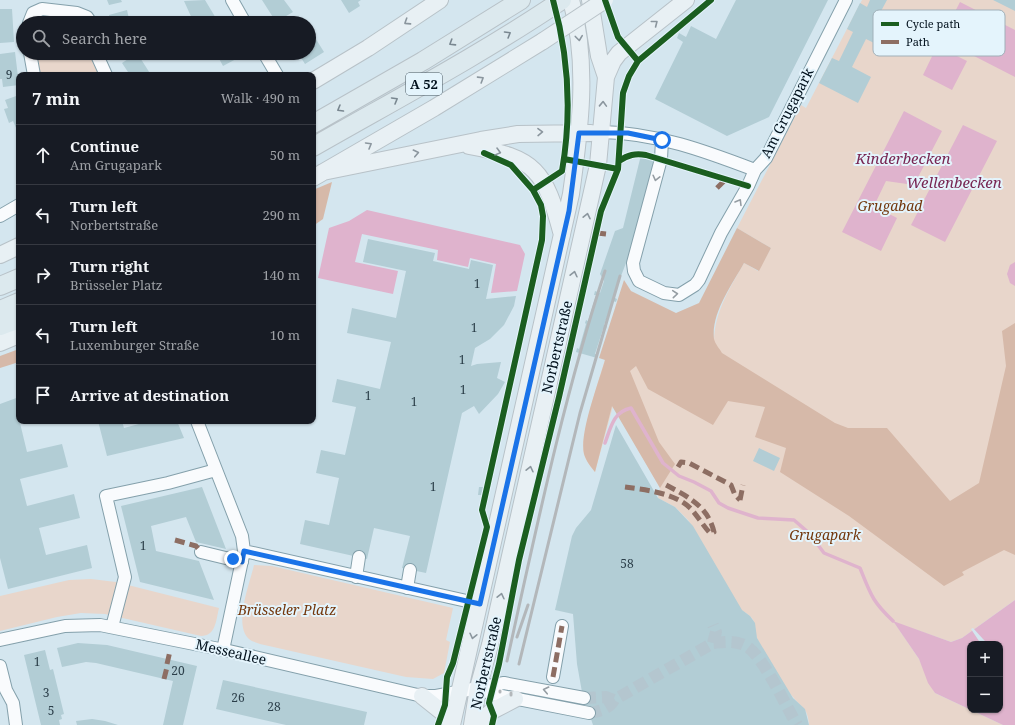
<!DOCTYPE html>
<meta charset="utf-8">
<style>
:root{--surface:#171b24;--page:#20242c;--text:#f1f3f6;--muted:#9ea1a6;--line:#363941}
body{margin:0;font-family:"Noto Serif",serif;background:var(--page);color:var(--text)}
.controls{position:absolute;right:12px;bottom:12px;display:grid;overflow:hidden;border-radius:8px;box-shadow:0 1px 3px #0004}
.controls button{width:36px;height:36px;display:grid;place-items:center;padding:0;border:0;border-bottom:1px solid var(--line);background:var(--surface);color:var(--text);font:20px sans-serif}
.stop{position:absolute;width:12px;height:12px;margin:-9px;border:3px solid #1a73e8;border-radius:50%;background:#fff}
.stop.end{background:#1a73e8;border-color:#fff;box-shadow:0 1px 4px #0008}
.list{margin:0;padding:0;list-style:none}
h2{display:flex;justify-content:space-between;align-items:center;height:52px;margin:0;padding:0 16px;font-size:17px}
h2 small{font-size:13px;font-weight:400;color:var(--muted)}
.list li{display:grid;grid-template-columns:26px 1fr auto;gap:12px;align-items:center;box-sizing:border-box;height:60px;padding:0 16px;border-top:1px solid var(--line)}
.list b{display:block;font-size:15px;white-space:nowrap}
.list p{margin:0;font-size:13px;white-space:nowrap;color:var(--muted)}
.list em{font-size:13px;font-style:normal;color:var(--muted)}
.icon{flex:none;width:22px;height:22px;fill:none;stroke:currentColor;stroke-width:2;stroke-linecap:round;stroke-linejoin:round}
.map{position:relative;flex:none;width:1015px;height:725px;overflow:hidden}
.search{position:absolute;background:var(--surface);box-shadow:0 1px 3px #0004;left:16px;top:16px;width:300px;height:44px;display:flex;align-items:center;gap:10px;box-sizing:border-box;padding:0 14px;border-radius:22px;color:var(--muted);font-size:15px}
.panel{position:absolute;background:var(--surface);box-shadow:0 1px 3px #0004;left:16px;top:72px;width:300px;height:352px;border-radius:8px}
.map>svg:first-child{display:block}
.green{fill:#e8d6cb}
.forest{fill:#d6b9a9}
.water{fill:#dfb3cd;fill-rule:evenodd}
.pier{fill:#d4e6ef}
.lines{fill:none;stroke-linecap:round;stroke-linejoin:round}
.stream{stroke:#dfb3cd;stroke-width:3.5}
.building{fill:#b2cdd5}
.minor-tunnel{stroke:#b4c6cf;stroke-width:12;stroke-dasharray:12 6;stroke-linecap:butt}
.minor-casing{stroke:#84a0ab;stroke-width:14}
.major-casing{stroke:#b8c2c8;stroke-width:18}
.highway-casing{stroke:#b8c2c8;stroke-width:20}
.minor{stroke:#f9fbfd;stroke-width:12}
.major{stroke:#e8f0f4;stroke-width:16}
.highway{stroke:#dce9ee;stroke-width:18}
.rail{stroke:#b3b7ba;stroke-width:3}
.major-bridge-casing{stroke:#b8c2c8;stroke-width:18;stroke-linecap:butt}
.major-bridge{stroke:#e8f0f4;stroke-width:16}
.quiet{stroke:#8d6e63;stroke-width:5;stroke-dasharray:10 5;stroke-linecap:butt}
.cycleway-casing{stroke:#e4f4fc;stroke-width:8}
.cycleway{stroke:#1b5e20;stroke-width:6}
.oneway{stroke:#8b969e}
.oneway2{stroke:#798790}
.oneway3{stroke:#959da3}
.route{stroke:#1a73e8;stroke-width:5}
.labels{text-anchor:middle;stroke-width:4;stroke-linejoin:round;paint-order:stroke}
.number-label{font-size:12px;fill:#2c3f4a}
.shield{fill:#e4f4fc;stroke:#44545f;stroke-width:1}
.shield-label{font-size:13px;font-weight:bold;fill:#00101c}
.street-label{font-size:14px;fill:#00101c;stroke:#e4f4fc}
.park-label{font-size:14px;font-style:italic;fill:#73370c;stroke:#e4f4fc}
.water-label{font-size:15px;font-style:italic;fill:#782653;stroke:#e4f4fc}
.key{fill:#e4f4fc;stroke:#a0b0b9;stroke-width:1}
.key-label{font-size:11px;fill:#00101c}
</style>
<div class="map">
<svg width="1015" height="725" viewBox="0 0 1015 725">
<rect width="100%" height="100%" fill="#d4e6ef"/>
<path class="green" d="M862 0H1015V600L962 638 951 642 894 622 919 659 935 693 1003 725H809C808 708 802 708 793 697 788 692 759 644 757 638 753 624 758 619 741 610L688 520 675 507 658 498 660 488 613 406 595 472C591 467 586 461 584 454 579 434 605 363 611 339L714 340C715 311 730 288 744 263L758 271 771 248 737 228 801 105 806 108Z
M43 16 77 19 84 23H35L39 17Z
M36 53H91L100 75H40Z
M254 565 272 566 453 608 446 640 450 642 444 673 433 679 406 677 260 644C257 643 251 641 249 639 233 625 250 583 254 565Z
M91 579 116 582 219 608C216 620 216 636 201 636L105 614 81 613 57 617 0 631V596L69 580Z"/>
<path class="forest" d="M332 182 323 219 313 226V190Z
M737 228 771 248 759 271 744 263C732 285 711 313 714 339 715 344 720 349 722 353L835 423 848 428H887L950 501 979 483 1006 366 1002 331 1015 323V555L1004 550 962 572 964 575 944 586 849 516 780 472 786 448 755 437 765 407 728 401 713 425 648 389 636 366 630 371 659 442 675 464 660 488 612 406 595 472C591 467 586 461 584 454 579 433 599 382 605 360L599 358 624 280 631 291 676 313 699 303Z
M19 349V362L0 368V356Z"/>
<path class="water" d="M960 2 1015 30V77L941 39Z
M937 46 967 61 952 90 923 75Z
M904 111 942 131 914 185 886 181 874 206 897 218 881 251 842 232Z
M963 125 997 141 945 242 911 225Z
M367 210 520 245 525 254 517 291 491 293 496 264 470 258 468 267 437 260 438 250 362 234 355 262 398 271 393 294 318 278 329 228 349 221Z
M1015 262V286L1010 283 1007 274 1010 265Z
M1015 600V725H1003L935 693 928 683 919 659 893 621 951 642 962 638ZM970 644H1000V710H970Z"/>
<path class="pier" d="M973 628 983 639 988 644H981L971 629Z"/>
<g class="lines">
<path class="stream" d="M605 443C611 427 613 412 631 408L663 463 679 476 694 482 711 491 719 503 728 508 758 518 794 520 809 533 824 553 860 568C871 595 872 601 893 621"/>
</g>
<path class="building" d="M107 0H121L122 2 109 5Z
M205 0 217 20 212 23H199L198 21 194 23 184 1Z
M262 0H284L293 12 276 22Z
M341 0H361L358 2 360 6 349 13Z
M736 0H828L769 117 727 136 655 99 683 42 677 38 679 33 686 37 691 26 716 39Z
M870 0H887L880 13 899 23 886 49 866 39 852 67 871 77 858 103 819 83 832 58 839 61 853 32 847 29 860 3 867 7Z
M993 0H1015V11Z
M0 9H12L14 42 0 43Z
M127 10 129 19 133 18 134 23H111L109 15Z
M309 28 324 52 305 64 298 53H309Z
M15 52 19 85 3 87 2 79H0V54Z
M137 53 146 67 151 75H130L122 63Z
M216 53H235L238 58 223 66Z
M19 95V130H17L13 121 9 123 4 109 8 108 5 100Z
M641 155 655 159 628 262 626 263 613 297 617 299 616 302 613 301 604 325 607 326 606 329H603L595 354H598L597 358 576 352 577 348 579 349 586 324 585 323 586 320 588 321 596 295H594L595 291 600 293 604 281 600 274 615 231 623 228Z
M368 239 435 253 433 261 469 269 471 260 493 265 486 299 516 296 514 306 504 325 490 339 475 348 471 366 477 364 501 362 497 378 505 382 498 394 479 414 474 406 462 413 426 573 402 568 410 536 374 528 367 559 300 544 305 520 329 525 339 478 316 473 321 450 345 455 356 407 332 402 337 379 380 389 391 342 347 333 352 308 396 318 406 271 363 262Z
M19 397V421H25L20 423 27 452 62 444 68 467 20 479 27 506 74 494 80 518 39 528 46 555 87 545 92 568 8 589 0 558V404Z
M98 421H122L124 428 150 421H177L184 438 107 456Z
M616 425 658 498 675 507 693 526 742 610 750 616 755 623 757 638 793 698 805 709 809 725H593L582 692 577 664 573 614 555 610 572 536 576 528 591 510Z
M759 448 780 458 774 471 753 461Z
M202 487 226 549 196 542 186 517 151 526 156 551 199 561 214 600 140 582 121 506Z
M479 487H483L481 495H478Z
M78 643 107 645 197 666 183 725H163L173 681 96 663 86 662 62 667 57 648Z
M45 650 50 670 53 669 64 714 61 715 62 719 59 720 60 725H41L24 655Z
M223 680 367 712 364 725H286L216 709Z
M92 719 105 721 118 725H77L76 721Z"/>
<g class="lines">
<path class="minor-tunnel" d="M713 643 716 632 713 625
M584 698 606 697 614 700
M589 713C599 711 608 710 614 700L713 643C724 642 735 640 746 646 762 654 787 708 797 725"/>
<defs>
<path id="minor" d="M232 0 245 23
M29 23 33 13 42 9 77 13 87 17 91 23
M30 53 34 75
M96 53 106 75
M264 53 277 75
M602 132C657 133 705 151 755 170
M662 140 661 159 633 263 634 271 639 281 664 293 679 295 695 285 699 280 721 233 748 186 755 170 766 158 846 0
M0 216 19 205
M197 421 242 536 244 551 223 650
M244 551 480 604
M201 552 242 562
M356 577 359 557
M407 588 410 570
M112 627 125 577 106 496 168 483 216 470
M0 640 65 626 100 625 229 651 422 696H436L504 683 584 698
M0 666 6 690 13 703 16 725
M553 677 562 626
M478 688 492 694 589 713"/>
<path id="major" d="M590 0 599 56 606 77
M313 81 368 48 440 0
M469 146C536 158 545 170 562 235
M323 172 481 140 518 134 591 133
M313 178 434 108 543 41
M0 255 19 246
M0 343 19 335
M422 696 442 712 452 724
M452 725 571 194C580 130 589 64 571 0
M472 725 478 688 490 645 598 165 606 77 613 61 619 53 686 0
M476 725 492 711 515 699"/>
<path id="highway" d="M313 124 423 61 521 0
M313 147C397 99 482 54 562 0
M0 286 19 278
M0 310 19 302
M0 326 19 319"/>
</defs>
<use href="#minor" class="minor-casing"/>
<use href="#major" class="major-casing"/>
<use href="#highway" class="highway-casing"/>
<use href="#minor" class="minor"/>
<use href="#major" class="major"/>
<use href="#highway" class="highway"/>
<path class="rail" d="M517 637 528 605
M507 661C536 530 563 399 605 271
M519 664 580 413 620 276
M500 692V691
M511 695V693"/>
<defs>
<path id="major-bridge" d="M543 41 605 0"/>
</defs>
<use href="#major-bridge" class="major-bridge-casing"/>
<use href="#major-bridge" class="major-bridge"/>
<path class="quiet" d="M717 188 726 179
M597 233 606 234
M678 467 681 462 689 463 731 485 735 495 740 500
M625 487C646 490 677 493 692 510 698 517 703 525 709 532L712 533 714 532C708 506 687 496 666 485L668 482
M740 500 743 485
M175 540 196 546 201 552
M167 664 170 651
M553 677 562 626
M164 679 167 667"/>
<defs>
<path id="cycleway" d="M605 0 618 37 638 61
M564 159 618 169
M619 161C628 155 635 153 646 155L748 186
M533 190 562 171C572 113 569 57 553 0
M438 725 445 705 447 677 453 663 487 527 482 510 542 240 543 216 541 205 533 190 511 165 484 153
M492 725 494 716 489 703 499 664 519 560 559 397 601 211 618 169 623 93 629 76 638 61 711 0"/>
</defs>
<use href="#cycleway" class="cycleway-casing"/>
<use href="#cycleway" class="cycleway"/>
</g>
<defs><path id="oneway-chevron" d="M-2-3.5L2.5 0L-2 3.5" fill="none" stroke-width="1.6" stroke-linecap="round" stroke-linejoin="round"/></defs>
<g class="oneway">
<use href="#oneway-chevron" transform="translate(407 22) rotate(147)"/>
<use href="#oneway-chevron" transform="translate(655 23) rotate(-38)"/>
<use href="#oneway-chevron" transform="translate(579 38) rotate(83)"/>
<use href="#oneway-chevron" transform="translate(481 79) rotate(-32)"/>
<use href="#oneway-chevron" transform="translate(603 104) rotate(-88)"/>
<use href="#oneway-chevron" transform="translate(540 132) rotate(-1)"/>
<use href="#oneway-chevron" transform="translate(369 145) rotate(-30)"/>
<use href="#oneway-chevron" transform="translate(498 152) rotate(15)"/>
<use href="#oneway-chevron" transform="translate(416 153) rotate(-12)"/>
<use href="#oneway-chevron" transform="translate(587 216) rotate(-78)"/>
<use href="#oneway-chevron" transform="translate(574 274) rotate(-77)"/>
<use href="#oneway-chevron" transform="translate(530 469) rotate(-77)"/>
<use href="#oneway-chevron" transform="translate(501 596) rotate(-77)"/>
<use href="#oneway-chevron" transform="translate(473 636) rotate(103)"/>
</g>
<g class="oneway2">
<use href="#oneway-chevron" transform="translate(508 34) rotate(-31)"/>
<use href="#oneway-chevron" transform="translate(452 43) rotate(148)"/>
<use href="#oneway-chevron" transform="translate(395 100) rotate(-30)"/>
<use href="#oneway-chevron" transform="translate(340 109) rotate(150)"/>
</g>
<g class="oneway3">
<use href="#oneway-chevron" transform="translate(656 178) rotate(104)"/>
<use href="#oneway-chevron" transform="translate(739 202) rotate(-59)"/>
<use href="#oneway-chevron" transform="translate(675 294) rotate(-5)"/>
<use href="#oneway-chevron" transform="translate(546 690) rotate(-168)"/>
</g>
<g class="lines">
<path class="route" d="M233 559 242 562 244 551 480 604 569 211 579 133H628L662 140"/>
</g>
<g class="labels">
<g class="number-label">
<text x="9" y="79">9</text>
<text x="477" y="288">1</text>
<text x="474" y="332">1</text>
<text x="462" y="364">1</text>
<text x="463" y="394">1</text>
<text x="368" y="400">1</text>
<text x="414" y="406">1</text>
<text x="433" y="491">1</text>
<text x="143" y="550">1</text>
<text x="627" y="568">58</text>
<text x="37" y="666">1</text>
<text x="178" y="675">20</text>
<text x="46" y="697">3</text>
<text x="238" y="702">26</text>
<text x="274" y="711">28</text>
<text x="51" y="715">5</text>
</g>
<rect class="shield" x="406" y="73" width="36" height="22" rx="3"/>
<g class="shield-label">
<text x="424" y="89">A 52</text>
</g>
<g class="street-label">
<text transform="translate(787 113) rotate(-63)" y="5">Am Grugapark</text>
<text transform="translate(557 347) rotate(-77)" y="5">Norbertstraße</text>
<text transform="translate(231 652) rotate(13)" y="5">Messeallee</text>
<text transform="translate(486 663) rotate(-77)" y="5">Norbertstraße</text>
</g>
<g class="park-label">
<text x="890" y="211">Grugabad</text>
<text x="825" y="540">Grugapark</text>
<text x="287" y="615">Brüsseler Platz</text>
</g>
<g class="water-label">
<text x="903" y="164">Kinderbecken</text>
<text x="954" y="188">Wellenbecken</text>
</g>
</g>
<rect x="873" y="10" width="132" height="46" rx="6" class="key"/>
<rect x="881" y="22" width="18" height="4" fill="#1b5e20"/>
<rect x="881" y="40" width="18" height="4" fill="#8d6e63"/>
<g class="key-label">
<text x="906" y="28">Cycle path</text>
<text x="906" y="46">Path</text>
</g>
</svg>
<div class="controls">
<button>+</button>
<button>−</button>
</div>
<div class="stop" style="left:662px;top:140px"></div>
<div class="stop end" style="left:233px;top:559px"></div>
<div class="search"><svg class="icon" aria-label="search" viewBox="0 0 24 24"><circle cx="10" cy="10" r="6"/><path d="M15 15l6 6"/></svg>Search here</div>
<section class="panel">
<h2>7 min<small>Walk · 490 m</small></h2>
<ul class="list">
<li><svg class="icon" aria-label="ahead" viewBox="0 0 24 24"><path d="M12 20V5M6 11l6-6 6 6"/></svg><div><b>Continue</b><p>Am Grugapark</p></div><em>50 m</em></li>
<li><svg class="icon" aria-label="left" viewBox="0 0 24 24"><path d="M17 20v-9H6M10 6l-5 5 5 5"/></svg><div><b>Turn left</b><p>Norbertstraße</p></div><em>290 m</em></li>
<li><svg class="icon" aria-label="right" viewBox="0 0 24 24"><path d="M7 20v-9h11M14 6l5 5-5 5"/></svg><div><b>Turn right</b><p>Brüsseler Platz</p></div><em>140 m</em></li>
<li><svg class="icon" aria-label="left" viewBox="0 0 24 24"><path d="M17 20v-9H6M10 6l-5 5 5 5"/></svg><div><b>Turn left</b><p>Luxemburger Straße</p></div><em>10 m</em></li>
<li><svg class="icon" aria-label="arrive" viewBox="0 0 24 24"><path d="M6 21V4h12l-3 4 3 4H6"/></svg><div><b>Arrive at destination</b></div></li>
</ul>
</section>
</div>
